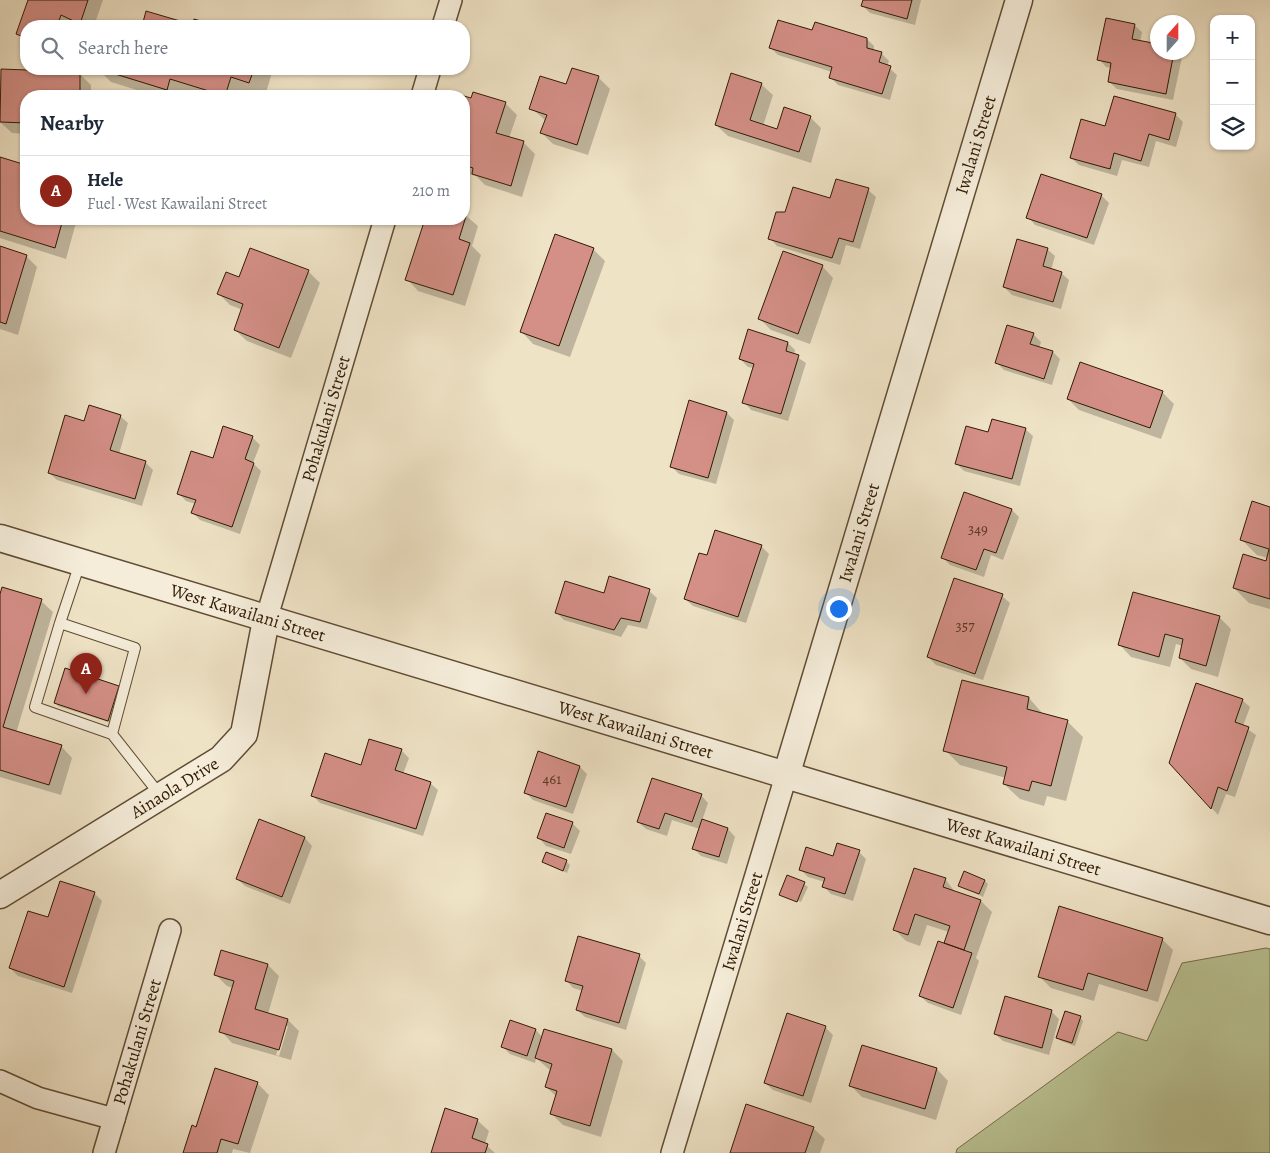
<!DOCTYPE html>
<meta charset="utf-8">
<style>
:root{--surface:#fff;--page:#f2f2f3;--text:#1f2937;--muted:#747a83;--line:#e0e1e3;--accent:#8f2418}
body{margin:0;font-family:Alegreya,serif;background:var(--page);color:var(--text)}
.controls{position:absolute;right:15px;top:15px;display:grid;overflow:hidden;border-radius:10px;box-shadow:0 1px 4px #0004}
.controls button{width:45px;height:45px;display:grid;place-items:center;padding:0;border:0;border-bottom:1px solid var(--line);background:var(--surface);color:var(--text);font:25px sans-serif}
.compass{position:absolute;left:1150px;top:15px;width:45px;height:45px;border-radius:50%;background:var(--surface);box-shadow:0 1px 4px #0004;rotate:21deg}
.you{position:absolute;left:838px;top:608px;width:18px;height:18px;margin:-12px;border:4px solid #fff;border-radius:50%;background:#1a73e8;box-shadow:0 0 0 8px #1a73e833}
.badge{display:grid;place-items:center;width:32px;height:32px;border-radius:50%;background:var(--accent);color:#fff;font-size:16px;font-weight:700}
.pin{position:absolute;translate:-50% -41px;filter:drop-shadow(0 1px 2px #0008)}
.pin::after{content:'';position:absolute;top:26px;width:18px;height:15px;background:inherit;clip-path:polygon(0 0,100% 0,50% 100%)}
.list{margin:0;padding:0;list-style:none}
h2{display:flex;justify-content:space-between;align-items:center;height:65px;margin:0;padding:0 20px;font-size:21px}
h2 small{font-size:16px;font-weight:400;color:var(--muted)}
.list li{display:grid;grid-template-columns:32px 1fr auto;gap:15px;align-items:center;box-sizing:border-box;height:70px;padding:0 20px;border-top:1px solid var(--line)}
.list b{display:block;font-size:19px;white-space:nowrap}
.list p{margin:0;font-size:16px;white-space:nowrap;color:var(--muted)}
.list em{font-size:16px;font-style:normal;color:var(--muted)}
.icon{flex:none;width:28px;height:28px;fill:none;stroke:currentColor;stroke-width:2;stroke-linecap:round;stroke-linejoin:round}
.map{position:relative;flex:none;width:1270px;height:1153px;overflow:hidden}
.search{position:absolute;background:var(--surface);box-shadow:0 1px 4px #0004;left:20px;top:20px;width:450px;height:55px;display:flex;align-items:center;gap:12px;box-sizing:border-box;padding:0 18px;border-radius:20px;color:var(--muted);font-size:19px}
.panel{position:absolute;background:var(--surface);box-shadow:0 1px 4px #0004;left:20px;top:90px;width:450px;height:135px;border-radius:20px}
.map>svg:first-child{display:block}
.green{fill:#bac394;stroke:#756e4b}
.shadow{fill:#0003;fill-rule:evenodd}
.building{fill:#d48f87;stroke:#301a02}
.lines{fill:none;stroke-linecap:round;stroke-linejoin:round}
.service-casing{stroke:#604c33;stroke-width:12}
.minor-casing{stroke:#604c33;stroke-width:24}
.tertiary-casing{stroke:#604c33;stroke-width:29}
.service{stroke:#f5edda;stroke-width:10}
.minor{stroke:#f5edda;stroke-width:21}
.tertiary{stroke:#f5edda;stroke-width:26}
.labels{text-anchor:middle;stroke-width:4;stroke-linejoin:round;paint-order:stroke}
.number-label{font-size:15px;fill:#593723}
.street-label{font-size:18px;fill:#301a02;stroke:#f5edda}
</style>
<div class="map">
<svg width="1270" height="1153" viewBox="0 0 1270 1153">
<rect width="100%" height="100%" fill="#efe3c6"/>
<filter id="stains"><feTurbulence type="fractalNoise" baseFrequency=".004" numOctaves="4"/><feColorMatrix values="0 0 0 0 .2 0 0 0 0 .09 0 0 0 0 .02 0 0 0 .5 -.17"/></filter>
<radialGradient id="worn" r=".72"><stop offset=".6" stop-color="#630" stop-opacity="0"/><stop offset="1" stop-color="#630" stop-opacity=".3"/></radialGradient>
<path class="green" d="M1266 948 1270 949V1153H956L957 1149 1118 1032 1147 1041 1182 963Z"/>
<path class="shadow" d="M30 0H103L94 26H26V43L18 34Z
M864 0H921L915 25 870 13 863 6Z
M147 12 180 22 183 26H143Z
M1134 25 1142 32 1140 42 1158 52H1178L1182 57 1173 100 1117 89 1109 82 1112 68 1106 67 1099 59Z
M813 32 867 39 874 46V51L881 53 889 61 887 66 897 75 890 100 838 85 830 77 832 72 778 55 771 48Z
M98 69H273L265 96 246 91 245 96H193L185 94 184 96H156L111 82Z
M2 71 80 74 91 85V96H26V134L12 133 0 122Z
M598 77 610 89 588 155 553 144 542 133 546 121 531 108 567 86Z
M761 84 773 95 763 126 778 130 810 117 821 128 811 163 728 136 716 125Z
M464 97 505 103 517 115 509 138 523 142 535 154 522 197 485 185 476 176 464 173Z
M1175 114 1183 122 1176 147 1156 141 1149 167 1122 160 1117 176 1079 165 1071 158 1106 128Z
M0 158 26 167V219H77L66 259 0 238Z
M868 190 876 197 860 249 846 245 840 265 777 246 770 238 786 213Z
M1101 195 1109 203 1094 245 1035 225 1028 217Z
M464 214 478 226 472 246 481 255 465 306 418 291 407 279 426 219H464Z
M0 247 26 256 37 267 18 335 0 329Z
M593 249 605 261 570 357 533 344 522 332Z
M1047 249 1055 256 1051 270 1061 273 1069 280 1061 309 1012 295 1004 287Z
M822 266 833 278 810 344 771 330 760 319Z
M308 271 320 283 291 358 247 341 235 330 243 310 230 305 219 294 239 279Z
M1033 334 1041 342 1039 348 1053 352 1060 359 1052 385 1004 370 996 362Z
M788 343 795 350 794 355 806 363 788 421 751 410 744 402 754 368 748 367 740 359Z
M1162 392 1174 404 1161 439 1079 410 1068 399Z
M727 413 734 420 716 484 679 474 671 466Z
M120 416 128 423 119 454 145 462 153 470 142 506 57 480 49 473 84 423Z
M1025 429 1033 436 1020 486 964 471 957 464 989 434Z
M252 437 260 445 253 463 261 471 240 534 200 520 193 513 196 504 186 501 178 493 213 460Z
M1270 508V609L1249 603 1234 588 1266 563 1268 558 1257 555 1242 540Z
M1012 510 1019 517 1003 560 991 555 984 577 950 565 942 557Z
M761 546 769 554 746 623 693 606 685 599 707 557Z
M649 591 657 598 647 629 628 625 621 637 564 620 557 613 604 594Z
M1002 596 1010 603 983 680 936 665 928 657Z
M0 598 41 601 53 612 16 733 61 746 72 758 61 795 0 777Z
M1219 617 1231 629 1218 677 1191 669 1180 658 1183 646 1176 644 1170 667 1131 657 1120 645Z
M963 681 1029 698 1044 715 1068 722 1083 737 1066 801 1047 796 1044 806 1020 799 1004 784 1006 778 960 765 945 750Z
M118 687 122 690 111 723 58 706 55 702Z
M1242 700 1250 707 1243 726 1256 735 1235 797 1226 794 1218 815 1171 763Z
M401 750 409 758 403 774 430 783 438 790 423 836 320 803 312 795 362 767Z
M580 767 587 774 573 814 533 800 525 792Z
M701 795 708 803 702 821 728 829 735 837 727 864 701 856 694 849 700 829 672 820 667 836 646 829 638 822Z
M260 821 305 838 312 846 290 904 245 886 237 879Z
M572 823 580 831 571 854 546 846 539 838Z
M859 852 866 859 853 901 831 894 823 886 825 882 808 877 800 869Z
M566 861 570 865 567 873 544 862Z
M945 879 956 893 981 901 992 912 976 958 979 961 961 1015 928 1003 920 996 949 946 945 942 949 932 927 925 920 946 906 941 894 929Z
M985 881 988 884 983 897 960 885Z
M804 884 808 887 801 902 781 894Z
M94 893 102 901 72 993 18 976 10 968Z
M1162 939 1173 950 1158 1002 1099 984 1094 1001 1051 988 1039 976Z
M639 956 646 963 626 1030 585 1017 577 1010 583 991 573 988 566 980Z
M268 965 279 976 268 1014 288 1020 299 1031 291 1060 232 1043 221 1031 233 988 227 986 215 974ZM285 1026H288L279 1056 276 1055Z
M1006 998 1052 1012 1059 1019 1049 1055 1003 1041 995 1034Z
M787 1015 826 1028 833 1035 811 1103 773 1090 765 1083Z
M1080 1017 1083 1021 1075 1046 1061 1041 1057 1038Z
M511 1022 536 1030 542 1037 544 1030 612 1050 623 1061 601 1137 563 1125 552 1114 557 1097 546 1087 551 1071 536 1058 535 1063 510 1054 502 1046Z
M937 1069 948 1081 936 1120 862 1097 850 1085Z
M257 1083 269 1095 250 1153 233 1149 232 1153H185L197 1128Z
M477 1120 489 1131 485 1144 495 1153H433Z
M813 1128 825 1139 820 1153H731Z"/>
<path class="building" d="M28 0H88L80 24 61 15 57 26H26V38L16 34Z
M863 0H912L907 19 861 6Z
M146 11 180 21 179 26H142Z
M1106 18 1135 24 1132 39 1158 44V52H1174L1166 94 1108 82 1111 63 1097 60Z
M194 19 218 26H192Z
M778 20 812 30 815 22 867 38V48L882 52 879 62 891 66 882 94 829 78 832 67 769 48Z
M572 68 599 76 577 145 540 133 547 115 529 109 540 76 566 84Z
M1 69 80 72V96H26V123L0 122Z
M99 69H254L249 83 231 77 225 96 170 79 167 90Z
M731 73 762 83 750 120 777 129 784 107 811 116 799 152 715 125Z
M450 92 471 98 473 92 506 102 496 133 524 141 511 186 472 174 473 168 464 165V96H449Z
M1114 96 1176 113 1169 140 1149 134 1141 161 1114 153 1110 169 1070 158 1081 119 1105 126Z
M0 157 26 165V219H63L55 248 0 231Z
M1041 174 1102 194 1087 238 1026 218Z
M836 179 869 188 853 242 839 238 832 258 768 239 776 212H785L793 187 830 198Z
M464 212 467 213 459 239 470 243 453 295 405 280 425 219H464Z
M555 234 594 248 559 346 520 332Z
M1017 239 1048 248 1043 266 1062 272 1053 302 1003 287Z
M0 246 27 255 6 324 0 322Z
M250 248 309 270 279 348 234 330 243 304 217 294 226 272 239 277Z
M783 251 823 265 798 334 758 319Z
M1007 325 1034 333 1030 344 1053 351 1044 379 995 363Z
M748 329 788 342 786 351 799 355 781 414 742 403 754 364 739 359Z
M1080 362 1163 391 1150 428 1067 399Z
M689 400 727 412 708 478 670 467Z
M89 405 121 415 110 450 146 461 135 499 48 473 65 415 84 421Z
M992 419 1026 428 1012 479 955 464 966 426 988 432Z
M223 426 253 436 245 459 254 463 232 527 191 513 196 500 177 494 191 451 213 458Z
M964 492 1012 509 996 553 984 549 976 570 941 558Z
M1252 501 1270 507V599L1233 588 1243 554 1266 561 1269 549 1240 540Z
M715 530 762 545 738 617 684 599 699 553 707 555Z
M609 576 650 589 640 622 621 618 614 630 555 613 565 581 604 593Z
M954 578 1003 594 975 674 927 657Z
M2 587 42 599 3 727 62 745 49 785 0 770V594Z
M1133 592 1220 616 1206 666 1179 658 1183 639 1165 634 1159 657 1118 645Z
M65 668 119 686 108 721 54 703Z
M962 680 1029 697 1027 709 1068 720 1051 786 1032 781 1029 791 1003 784 1007 767 943 751Z
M1196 683 1243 699 1235 722 1249 727 1227 791 1218 787 1211 809 1169 763Z
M369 739 402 749 395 770 431 782 416 829 311 796 325 753 361 765Z
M538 751 580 766 566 807 524 793Z
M652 778 702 794 692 822 665 813 659 829 637 822Z
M546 813 573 822 564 848 537 838Z
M259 819 305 837 282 897 236 879Z
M702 819 728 828 719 857 692 849Z
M837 843 860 850 845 894 822 887 825 878 799 870 806 847 833 856Z
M546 852 567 860 563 871 542 862Z
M914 868 946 878 943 887 981 900 964 950 944 943 950 926 915 914 908 935 893 930Z
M964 871 985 880 979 894 958 886Z
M787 875 805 882 797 902 779 895Z
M60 881 95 892 64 987 9 968 28 911 48 917Z
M1059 906 1163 938 1147 991 1088 973 1083 990 1038 977Z
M578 936 640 954 619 1023 576 1010 583 986 565 981Z
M938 941 972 953 953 1008 919 996Z
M221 950 268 964 255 1009 288 1019 279 1050 219 1032 234 981 214 975Z
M1005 996 1052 1010 1042 1048 994 1034Z
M1065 1011 1081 1016 1072 1043 1056 1038Z
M787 1013 826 1026 803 1096 764 1083Z
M510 1020 536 1029 527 1056 501 1047Z
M544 1029 612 1049 590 1126 550 1114 557 1091 545 1087 552 1064 535 1058Z
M862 1045 937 1068 925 1109 849 1086Z
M215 1068 258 1082 238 1144 221 1139 217 1153H183L192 1125 196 1127Z
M746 1104 814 1127 805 1153H730Z
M445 1108 478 1119 472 1138 488 1144 485 1153H431Z"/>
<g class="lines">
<defs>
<path id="service" d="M80 563 60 623 135 648 112 734 160 795
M60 623 35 707 112 734"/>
<g id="minor">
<path d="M443 26 451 0"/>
<path d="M422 96 430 69"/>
<path id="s1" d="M266 620 385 219"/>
<path d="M0 1081 38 1098 114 1119"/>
<path id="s2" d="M104 1153 170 930"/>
<path id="s3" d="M672 1153 786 776"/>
</g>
<g id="tertiary">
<path id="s4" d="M0 538 1270 921"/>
<path id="s5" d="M786 776 1019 0"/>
<path id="s6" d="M0 895 221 759 244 734 266 620"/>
</g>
</defs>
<use href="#service" class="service-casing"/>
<use href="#minor" class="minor-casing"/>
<use href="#tertiary" class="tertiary-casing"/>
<use href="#service" class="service"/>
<use href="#minor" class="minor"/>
<use href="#tertiary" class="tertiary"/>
</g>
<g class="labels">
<g class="number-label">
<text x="978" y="534">349</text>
<text x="965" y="631">357</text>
<text x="552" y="784">461</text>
</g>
<g class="street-label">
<text dy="6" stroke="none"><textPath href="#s5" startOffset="659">Iwalani Street</textPath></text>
<text dy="6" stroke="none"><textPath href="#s1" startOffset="210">Pohakulani Street</textPath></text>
<text dy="6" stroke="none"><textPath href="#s5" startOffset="254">Iwalani Street</textPath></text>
<text dy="6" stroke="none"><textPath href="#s4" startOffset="259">West Kawailani Street</textPath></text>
<text dy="6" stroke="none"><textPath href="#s4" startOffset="664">West Kawailani Street</textPath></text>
<text dy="6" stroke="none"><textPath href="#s6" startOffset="205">Ainaola Drive</textPath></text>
<text dy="6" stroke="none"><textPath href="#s4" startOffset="1069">West Kawailani Street</textPath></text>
<text dy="6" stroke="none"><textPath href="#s3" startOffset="242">Iwalani Street</textPath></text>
<text dy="6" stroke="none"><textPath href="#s2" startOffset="116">Pohakulani Street</textPath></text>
</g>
</g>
<rect width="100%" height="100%" filter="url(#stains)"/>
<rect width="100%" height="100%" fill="url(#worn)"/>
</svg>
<div class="controls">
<button>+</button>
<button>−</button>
<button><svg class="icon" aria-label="layers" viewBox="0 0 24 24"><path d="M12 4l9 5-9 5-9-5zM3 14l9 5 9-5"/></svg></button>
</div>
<svg class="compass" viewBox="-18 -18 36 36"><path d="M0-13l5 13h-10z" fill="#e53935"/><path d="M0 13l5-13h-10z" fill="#747a83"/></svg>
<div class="you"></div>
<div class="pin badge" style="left:86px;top:694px">A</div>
<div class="search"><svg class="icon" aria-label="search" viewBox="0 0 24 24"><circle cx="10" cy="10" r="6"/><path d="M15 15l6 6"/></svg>Search here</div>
<section class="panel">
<h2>Nearby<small></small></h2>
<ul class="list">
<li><span class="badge">A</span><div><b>Hele</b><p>Fuel · West Kawailani Street</p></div><em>210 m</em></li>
</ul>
</section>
</div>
